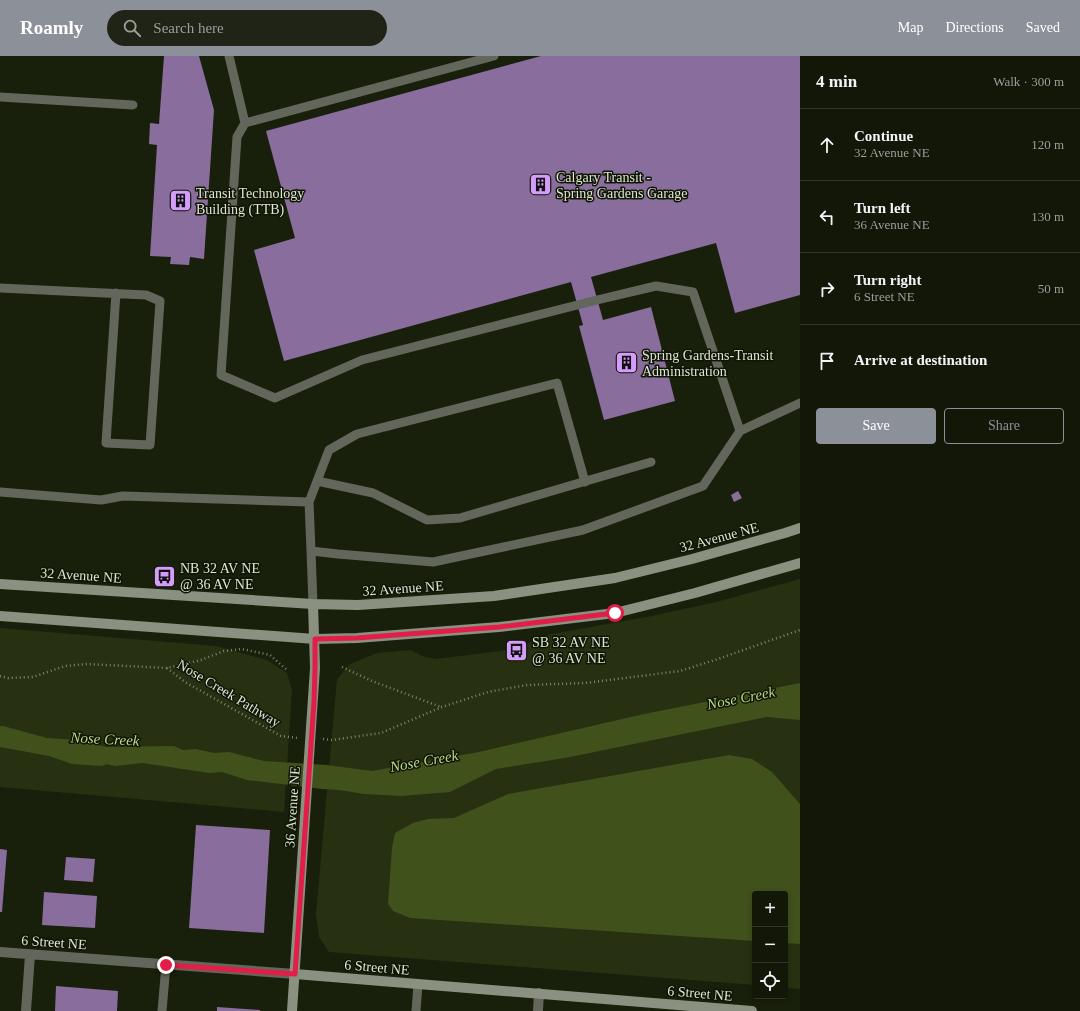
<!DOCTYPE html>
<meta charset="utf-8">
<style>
:root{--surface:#121708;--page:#1f2416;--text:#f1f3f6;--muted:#9c9f9c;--line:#313629;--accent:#8c9099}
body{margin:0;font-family:Georgia,serif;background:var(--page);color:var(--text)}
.controls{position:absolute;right:12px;bottom:12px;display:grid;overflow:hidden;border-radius:4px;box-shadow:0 2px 6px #0003}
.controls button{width:36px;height:36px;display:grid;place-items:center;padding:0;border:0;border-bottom:1px solid var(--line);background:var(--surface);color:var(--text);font:20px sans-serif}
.stop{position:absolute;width:12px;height:12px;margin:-9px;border:3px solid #e11d48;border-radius:50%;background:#fff}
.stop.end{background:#e11d48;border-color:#fff;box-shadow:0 1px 4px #0008}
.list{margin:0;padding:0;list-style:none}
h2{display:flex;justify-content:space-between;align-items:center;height:52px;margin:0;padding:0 16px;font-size:17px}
h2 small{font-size:13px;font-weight:400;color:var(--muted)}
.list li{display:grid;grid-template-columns:26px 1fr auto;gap:12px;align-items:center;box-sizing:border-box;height:72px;padding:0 16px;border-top:1px solid var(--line)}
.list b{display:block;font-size:15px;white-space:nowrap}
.list p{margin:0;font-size:13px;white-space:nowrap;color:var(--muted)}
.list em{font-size:13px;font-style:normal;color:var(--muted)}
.actions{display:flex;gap:8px;padding:12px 16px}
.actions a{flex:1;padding:9px 0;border:1px solid var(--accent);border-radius:4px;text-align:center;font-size:14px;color:var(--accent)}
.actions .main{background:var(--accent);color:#fff}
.icon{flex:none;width:22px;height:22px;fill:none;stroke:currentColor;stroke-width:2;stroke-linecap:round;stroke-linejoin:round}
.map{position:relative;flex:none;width:800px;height:955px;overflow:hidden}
header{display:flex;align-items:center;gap:24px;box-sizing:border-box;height:56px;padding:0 20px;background:var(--accent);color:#fff}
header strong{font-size:19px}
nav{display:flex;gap:22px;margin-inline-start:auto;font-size:14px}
.search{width:280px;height:36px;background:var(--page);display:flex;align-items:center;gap:10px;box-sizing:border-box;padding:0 14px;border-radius:22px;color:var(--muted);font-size:15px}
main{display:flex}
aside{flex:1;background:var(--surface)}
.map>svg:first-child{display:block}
.green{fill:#273112}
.water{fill:#40511c}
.building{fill:#896d9d}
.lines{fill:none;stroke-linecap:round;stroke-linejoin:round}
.path{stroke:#7e8473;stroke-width:2.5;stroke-dasharray:1 3;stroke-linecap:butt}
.lane{stroke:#62665b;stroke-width:9}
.street{stroke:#62665b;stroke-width:10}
.secondary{stroke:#8a9180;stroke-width:10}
.route{stroke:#e11d48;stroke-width:5}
.labels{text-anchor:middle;stroke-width:3;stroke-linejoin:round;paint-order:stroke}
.poi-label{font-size:14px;fill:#dfe4d7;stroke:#0f1503;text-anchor:start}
.street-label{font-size:14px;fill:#dfe4d7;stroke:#0f1503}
.water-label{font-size:15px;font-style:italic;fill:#bcd888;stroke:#0f1503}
</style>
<header>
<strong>Roamly</strong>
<div class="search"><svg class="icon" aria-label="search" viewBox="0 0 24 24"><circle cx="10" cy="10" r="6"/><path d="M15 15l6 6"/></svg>Search here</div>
<nav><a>Map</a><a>Directions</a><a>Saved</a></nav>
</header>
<main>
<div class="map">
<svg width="800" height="955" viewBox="0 0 800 955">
<rect width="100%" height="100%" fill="#181f0a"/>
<path class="green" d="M800 523V933L785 932V838H755V929L329 896 319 881 316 858 337 623 350 608 377 597 411 594 422 600 436 603 517 593 538 582 551 578 647 561 716 546Z
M0 572 216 590 267 604 287 617 292 634 284 756 0 731Z"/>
<path class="water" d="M800 627V664L767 661 565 702 496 713 450 736 401 740 364 738 339 734 322 733 247 724 222 716 209 717 143 707 115 710 107 708 102 710 72 708 49 700 0 691V670H3L47 682 77 684 106 691 174 690 183 694 196 693 214 697 229 696 264 705 327 709 372 715 479 696 644 658Z
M729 699 752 703 772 716 800 748V888L785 887V838H755V885L410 862 393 855 388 848 392 792 395 777 413 767 428 763 454 762 508 738Z"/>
<path class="building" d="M164 0H199L214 54 204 203 190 201 189 209 170 208 171 201 150 200 157 89 149 88 150 67 159 68Z
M541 0H800V239L735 257 716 187 591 221 603 264 651 251 675 345 604 364 579 270 583 269 571 226 284 305 254 194 295 182 266 75Z
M738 435 742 442 734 446 731 439Z
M196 769 270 774 264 877 189 872Z
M0 793 7 794 2 856H0Z
M66 801 95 803 93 826 64 824Z
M44 836 97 840 95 872 42 869Z
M56 930 118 935 117 955H55Z
M217 951 260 954V955H217Z"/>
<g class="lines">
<path class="path" d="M342 611 372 625 441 651
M167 612 185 626 281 680 298 682
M0 620 8 622 33 621 65 610 87 608 167 612 201 604 224 595 242 593 270 599 288 615
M323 683 332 684 381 677 442 651 488 636 527 629 586 627 680 615 718 603 800 574"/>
<path class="lane" d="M229 0 245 67 237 81 221 319 275 342 362 304 597 244 656 230 693 236 740 375
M0 41 133 49
M245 67 494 0
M0 232 146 239 160 245 150 389 106 387 116 237
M317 425 373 437 427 464 460 462 651 406
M0 436 101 444 123 440 309 446
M311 495 309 446 329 394 357 378 557 327 585 426
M313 548 311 495 338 498 433 506 583 474 703 430 740 375 800 347
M162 955 166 909
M416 955 418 928"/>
<path class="street" d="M0 896 295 918
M26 955 30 899
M538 955 539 937"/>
<path class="secondary" d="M0 528 313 548 358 549 494 540 615 522 692 503 785 477 800 472
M0 560 315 583 357 582 499 571 615 557 695 537 800 507
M295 918 752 955
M292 955 315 612 313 548"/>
</g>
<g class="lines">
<path class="route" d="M166 909 295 918 314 646 315 612V583L357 582 499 571 615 557"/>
</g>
<defs>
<symbol id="building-square" viewBox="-11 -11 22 22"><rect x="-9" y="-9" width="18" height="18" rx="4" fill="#d49cfb" stroke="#0f1503"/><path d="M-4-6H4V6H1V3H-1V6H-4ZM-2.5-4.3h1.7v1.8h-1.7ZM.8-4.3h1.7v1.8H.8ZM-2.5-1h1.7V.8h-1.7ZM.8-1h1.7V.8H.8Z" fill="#111"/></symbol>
<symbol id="bus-square" viewBox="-11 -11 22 22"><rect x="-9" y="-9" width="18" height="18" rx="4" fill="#d49cfb" stroke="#0f1503"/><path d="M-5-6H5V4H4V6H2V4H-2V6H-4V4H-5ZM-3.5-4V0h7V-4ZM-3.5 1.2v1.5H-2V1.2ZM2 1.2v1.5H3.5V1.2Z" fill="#111"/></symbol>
</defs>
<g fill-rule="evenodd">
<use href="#building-square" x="528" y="116" width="25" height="25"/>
<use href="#building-square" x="168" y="132" width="25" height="25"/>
<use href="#building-square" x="614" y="294" width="25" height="25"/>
<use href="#bus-square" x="152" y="508" width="25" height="25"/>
<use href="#bus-square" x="504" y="582" width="25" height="25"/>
</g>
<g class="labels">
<g class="poi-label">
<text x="556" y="126">Calgary Transit -<tspan x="556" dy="16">Spring Gardens Garage</tspan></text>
<text x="196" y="142">Transit Technology<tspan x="196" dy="16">Building (TTB)</tspan></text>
<text x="642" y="304">Spring Gardens-Transit<tspan x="642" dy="16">Administration</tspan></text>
<text x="180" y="517">NB 32 AV NE<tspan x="180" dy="16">@ 36 AV NE</tspan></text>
<text x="532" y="591">SB 32 AV NE<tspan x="532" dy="16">@ 36 AV NE</tspan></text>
</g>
<g class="street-label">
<text transform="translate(719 481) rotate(-15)" y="5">32 Avenue NE</text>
<text transform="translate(81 519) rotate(4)" y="5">32 Avenue NE</text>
<text transform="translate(403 532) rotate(-4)" y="5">32 Avenue NE</text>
<text transform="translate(229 637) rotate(31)" y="5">Nose Creek Pathway</text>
<text transform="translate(292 751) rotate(-86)" y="5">36 Avenue NE</text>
<text transform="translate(54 886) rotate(4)" y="5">6 Street NE</text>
<text transform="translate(377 911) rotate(5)" y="5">6 Street NE</text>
<text transform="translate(700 937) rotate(5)" y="5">6 Street NE</text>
</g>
<g class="water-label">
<text transform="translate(741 642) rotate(-11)" y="5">Nose Creek</text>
<text transform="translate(105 683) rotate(3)" y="5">Nose Creek</text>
<text transform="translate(424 705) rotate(-10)" y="5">Nose Creek</text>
</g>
</g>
</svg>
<div class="controls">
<button>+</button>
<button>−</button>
<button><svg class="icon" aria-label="locate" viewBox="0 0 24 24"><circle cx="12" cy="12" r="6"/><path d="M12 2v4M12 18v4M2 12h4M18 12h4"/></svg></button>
</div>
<div class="stop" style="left:615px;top:557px"></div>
<div class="stop end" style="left:166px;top:909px"></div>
</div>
<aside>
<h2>4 min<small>Walk · 300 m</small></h2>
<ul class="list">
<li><svg class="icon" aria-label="ahead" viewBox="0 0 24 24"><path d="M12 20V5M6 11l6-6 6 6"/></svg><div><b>Continue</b><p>32 Avenue NE</p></div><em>120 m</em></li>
<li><svg class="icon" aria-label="left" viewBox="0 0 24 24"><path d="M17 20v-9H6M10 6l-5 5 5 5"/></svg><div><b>Turn left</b><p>36 Avenue NE</p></div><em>130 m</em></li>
<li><svg class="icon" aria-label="right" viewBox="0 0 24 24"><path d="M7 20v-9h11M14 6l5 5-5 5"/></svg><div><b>Turn right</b><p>6 Street NE</p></div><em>50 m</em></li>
<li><svg class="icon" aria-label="arrive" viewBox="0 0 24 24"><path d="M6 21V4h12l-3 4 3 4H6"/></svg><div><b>Arrive at destination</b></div></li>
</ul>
<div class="actions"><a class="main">Save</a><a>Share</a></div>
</aside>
</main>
